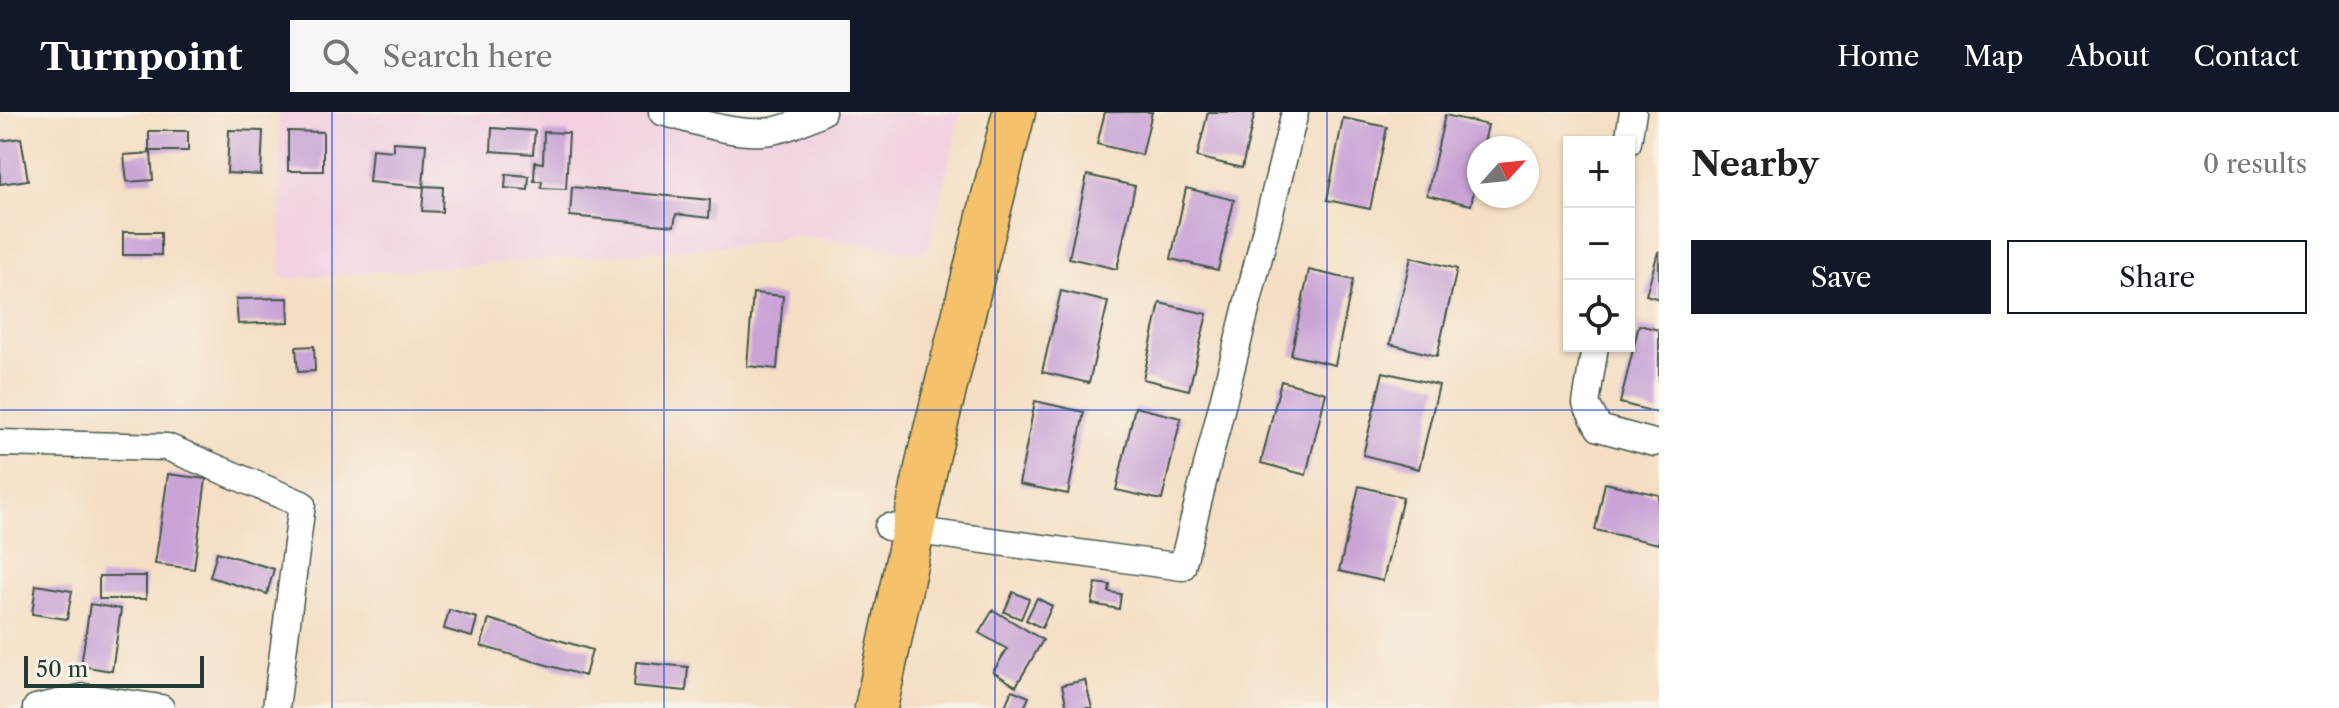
<!DOCTYPE html>
<meta charset="utf-8">
<style>
:root{--surface:#fff;--page:#f6f6f6;--text:#222;--muted:#767676;--line:#e0e0e0;--accent:#111827}
body{margin:0;font-family:"Libre Caslon Text",serif;background:var(--page);color:var(--text)}
.controls{position:absolute;right:24px;top:24px;display:grid;overflow:hidden;border-radius:0px;box-shadow:0 2px 6px #0004}
.controls button{width:72px;height:72px;display:grid;place-items:center;padding:0;border:0;border-bottom:2px solid var(--line);background:var(--surface);color:var(--text);font:40px sans-serif}
.compass{position:absolute;left:1467px;top:24px;width:72px;height:72px;border-radius:50%;background:var(--surface);box-shadow:0 2px 6px #0004;rotate:63deg}
.scale{position:absolute;left:24px;bottom:20px;width:180px;box-sizing:border-box;padding-left:8px;border:4px solid #1f3d34;border-top:0;font-size:22px;line-height:28px;white-space:nowrap;color:#1f3d34;-webkit-text-stroke:6px #f7f3e8;paint-order:stroke}
.list{margin:0;padding:0;list-style:none}
h2{display:flex;justify-content:space-between;align-items:center;height:104px;margin:0;padding:0 32px;font-size:34px}
h2 small{font-size:26px;font-weight:400;color:var(--muted)}
.actions{display:flex;gap:16px;padding:24px 32px}
.actions a{flex:1;padding:18px 0;border:2px solid var(--accent);border-radius:0px;text-align:center;font-size:28px;color:var(--accent)}
.actions .main{background:var(--accent);color:#fff}
.icon{flex:none;width:44px;height:44px;fill:none;stroke:currentColor;stroke-width:2;stroke-linecap:round;stroke-linejoin:round}
.map{position:relative;flex:none;width:1659px;height:596px;overflow:hidden}
header{display:flex;align-items:center;gap:48px;box-sizing:border-box;height:112px;padding:0 40px;background:var(--accent);color:#fff}
header strong{font-size:38px}
nav{display:flex;gap:44px;margin-inline-start:auto;font-size:28px}
.search{width:560px;height:72px;background:var(--page);display:flex;align-items:center;gap:20px;box-sizing:border-box;padding:0 28px;border-radius:0px;color:var(--muted);font-size:30px}
main{display:flex}
aside{flex:1;background:var(--surface)}
.map>svg:first-child{display:block}
.built{fill:#f2cfe1}
.building{fill:#c9a3d6}
.lines{fill:none;stroke-linecap:round;stroke-linejoin:round}
.minor-casing{stroke:#3f5549;stroke-width:29}
.primary-casing{stroke:#3f5549;stroke-width:45}
.minor{stroke:#fff;stroke-width:26}
.primary{stroke:#f5c16b;stroke-width:42}
.grid{fill:none;stroke:#1d4ed8;stroke-width:2;stroke-opacity:0.55}
</style>
<header>
<strong>Turnpoint</strong>
<div class="search"><svg class="icon" aria-label="search" viewBox="0 0 24 24"><circle cx="10" cy="10" r="6"/><path d="M15 15l6 6"/></svg>Search here</div>
<nav><a>Home</a><a>Map</a><a>About</a><a>Contact</a></nav>
</header>
<main>
<div class="map">
<svg width="1659" height="596" viewBox="0 0 1659 596">
<rect width="100%" height="100%" fill="#f7f3e8"/>
<filter id="ink" filterUnits="userSpaceOnUse"><feTurbulence type="fractalNoise" baseFrequency=".0125" numOctaves="2"/><feDisplacementMap in="SourceGraphic" scale="16" xChannelSelector="R" yChannelSelector="G"/><feConvolveMatrix kernelMatrix="1 2 1 2 8 2 1 2 1" color-interpolation-filters="sRGB"/></filter>
<filter id="wash" filterUnits="userSpaceOnUse"><feTurbulence type="fractalNoise" baseFrequency=".006" numOctaves="4" result="noise"/><feDisplacementMap in="SourceGraphic" scale="32" xChannelSelector="R" yChannelSelector="G"/><feGaussianBlur stdDeviation="1.8" result="paint"/><feColorMatrix in="noise" values="0 0 0 0 0 0 0 0 0 0 0 0 0 0 0 0 0 1.4 0 .05"/><feComposite in="paint" operator="in"/></filter>
<g filter="url(#wash)">
<rect width="100%" height="100%" fill="#f5dec3"/>
<path class="built" d="M279 0H961L927 142 796 123 733 134 281 167Z"/>
<g id="blocks">
<path class="building" d="M1105 0H1152L1142 43 1097 32Z
M1208 0H1255L1242 56 1197 45Z
M1445 3 1488 13 1483 36H1479V55L1471 93 1427 83Z
M1343 6 1387 15 1370 97 1327 88Z
M492 16 535 19 533 42 491 39Z
M229 18 263 19 261 63 227 61Z
M149 19H188V39H149Z
M288 19 323 20V59H288Z
M544 20 569 21 566 77 541 76 542 69H534L535 50 543 51Z
M21 26 28 68 0 72V29Z
M393 30 426 32 423 75 369 70 372 37 393 39Z
M151 41 153 68 127 70 124 43Z
M506 62 529 64 528 78 505 76Z
M1087 63 1135 74 1117 157 1069 146Z
M424 74 443 75 442 100 422 99Z
M572 75 710 88 709 106 676 102 674 114 570 104Z
M1186 76 1234 88 1218 158 1171 147Z
M123 120H161V143H123Z
M1658 140H1659V187L1646 183Z
M1411 145 1457 157 1437 244 1390 232Z
M1309 158 1353 168 1335 253 1291 243Z
M1061 179 1108 190 1089 271 1042 260Z
M753 181 783 184 777 257 747 254Z
M288 186 289 210 238 212 236 187Z
M1160 191 1207 202 1189 278 1143 267Z
M1639 213 1659 218V301L1620 291Z
M314 234 315 259 298 260 296 235Z
M1383 260 1439 273 1419 357 1363 343Z
M1281 269 1326 281 1306 363 1261 351Z
M1035 289 1084 300 1068 382 1019 372Z
M1135 295 1181 306 1162 388 1116 378Z
M168 362 206 367 194 457 155 452Z
M1605 371 1659 383V432L1595 418Z
M1359 374 1403 385 1383 469 1339 459Z
M217 440 274 457 267 482 210 465Z
M99 464H146V487H99Z
M1096 471 1110 473 1109 480 1121 482 1119 497 1092 492Z
M36 473 72 479 67 507 32 502Z
M1013 480 1029 487 1021 507 1004 500Z
M1037 486 1052 494 1042 516 1026 508Z
M90 492 121 497 112 559 81 554Z
M449 498 477 506 472 525 444 517Z
M993 498 1043 528 1016 574 993 560 1007 537 979 521Z
M489 507 592 538 585 564 481 534Z
M636 550 688 555 686 579 634 574Z
M1085 568 1092 596H1067L1062 573Z
M1012 578 1029 585 1024 596 1005 594Z"/>
</g>
</g>
<g filter="url(#ink)">
<use href="#blocks" fill-opacity="0" stroke="#3f5549" stroke-width="2"/>
<g class="lines">
<defs>
<path id="minor" d="M662 0C693 8 729 22 762 20 783 19 803 9 822 0
M1628 30 1633 0
M1595 234 1586 292 1599 316 1654 331
M0 331 167 335 302 392 276 596
M888 415 1182 455 1295 0
M36 596 85 585 161 596"/>
<path id="primary" d="M876 596 929 342 1014 0"/>
</defs>
<use href="#minor" class="minor-casing"/>
<use href="#primary" class="primary-casing"/>
<use href="#minor" class="minor"/>
<use href="#primary" class="primary"/>
</g>
</g>
<path class="grid" d="M332 0V596M664 0V596M995 0V596M1327 0V596M0 298H1659"/>
</svg>
<div class="controls">
<button>+</button>
<button>−</button>
<button><svg class="icon" aria-label="locate" viewBox="0 0 24 24"><circle cx="12" cy="12" r="6"/><path d="M12 2v4M12 18v4M2 12h4M18 12h4"/></svg></button>
</div>
<svg class="compass" viewBox="-18 -18 36 36"><path d="M0-13l5 13h-10z" fill="#e53935"/><path d="M0 13l5-13h-10z" fill="#767676"/></svg>
<div class="scale">50 m</div>
</div>
<aside>
<h2>Nearby<small>0 results</small></h2>
<ul class="list">
</ul>
<div class="actions"><a class="main">Save</a><a>Share</a></div>
</aside>
</main>
